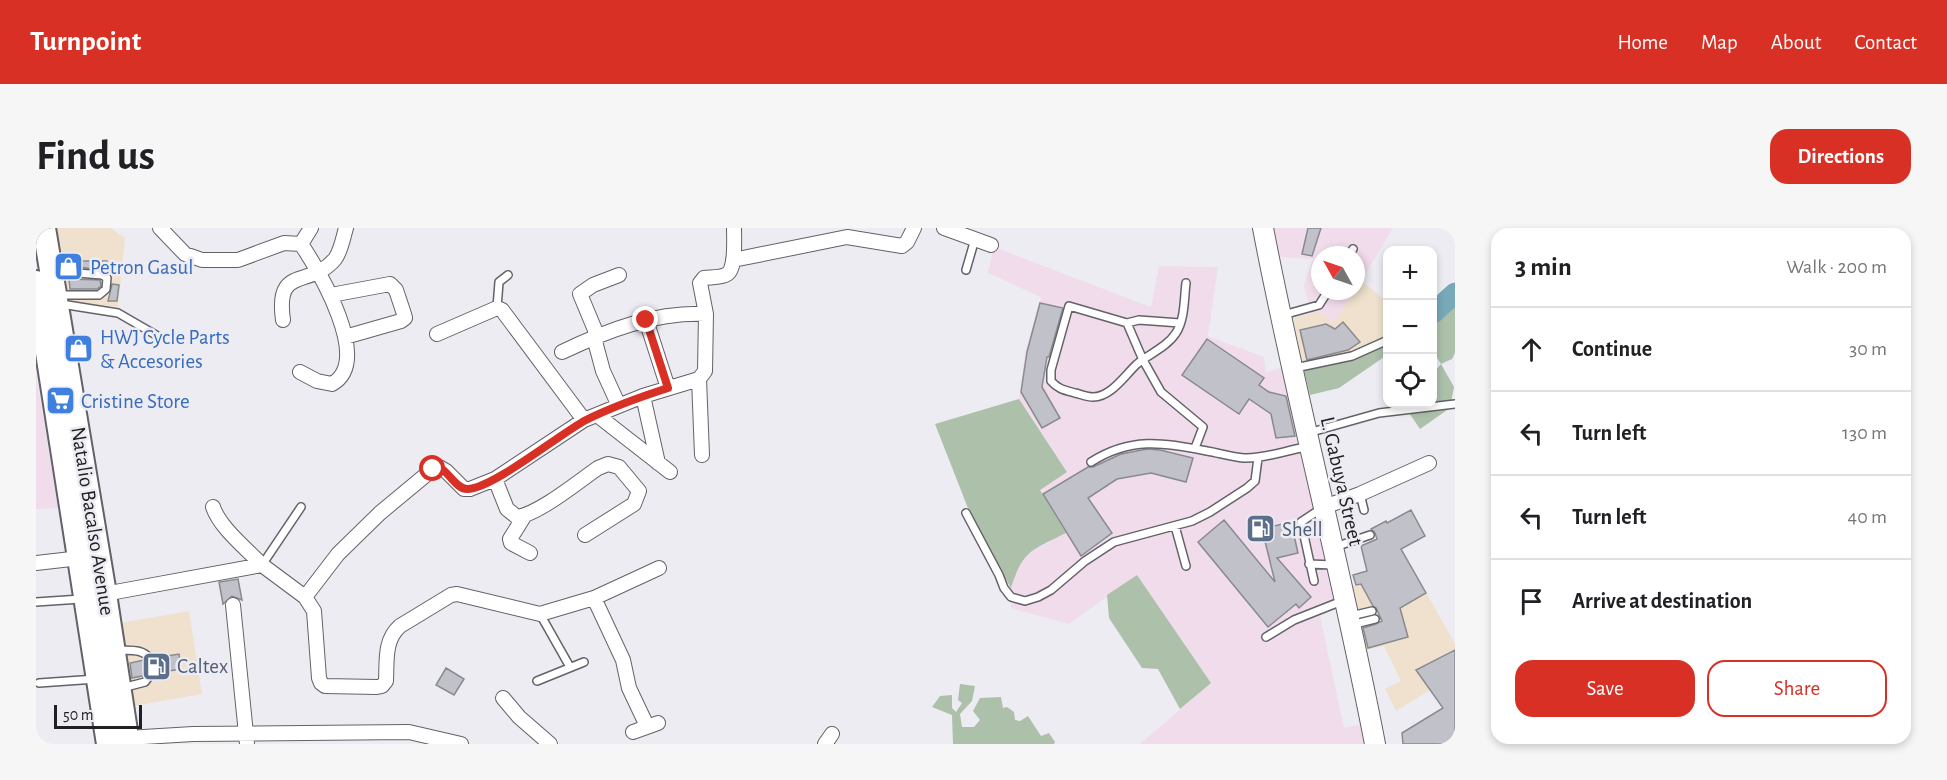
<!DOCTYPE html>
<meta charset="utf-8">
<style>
:root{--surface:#fff;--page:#f6f6f6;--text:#202124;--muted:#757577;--line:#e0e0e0;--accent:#d93025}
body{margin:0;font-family:"Alegreya Sans",sans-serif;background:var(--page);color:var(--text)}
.controls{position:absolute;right:18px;top:18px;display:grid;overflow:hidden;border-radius:12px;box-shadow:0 3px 9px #0003}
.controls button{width:54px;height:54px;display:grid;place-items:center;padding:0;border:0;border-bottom:2px solid var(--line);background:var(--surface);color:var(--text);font:30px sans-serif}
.compass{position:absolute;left:1275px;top:18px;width:54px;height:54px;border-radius:50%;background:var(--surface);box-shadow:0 3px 9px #0003;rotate:310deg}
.scale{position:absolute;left:18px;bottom:15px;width:88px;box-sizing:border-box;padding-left:6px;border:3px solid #212123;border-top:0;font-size:16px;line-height:21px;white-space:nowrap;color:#212123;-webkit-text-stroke:4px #edecf3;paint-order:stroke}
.stop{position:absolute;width:18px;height:18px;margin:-14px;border:4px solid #d93025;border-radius:50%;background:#fff}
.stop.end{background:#d93025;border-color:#fff;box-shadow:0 2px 6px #0008}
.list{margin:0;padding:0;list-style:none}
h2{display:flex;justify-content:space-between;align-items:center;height:78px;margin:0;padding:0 24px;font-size:26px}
h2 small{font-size:20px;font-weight:400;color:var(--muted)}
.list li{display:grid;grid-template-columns:39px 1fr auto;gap:18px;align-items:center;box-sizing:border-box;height:84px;padding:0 24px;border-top:2px solid var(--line)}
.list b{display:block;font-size:22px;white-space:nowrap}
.list em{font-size:20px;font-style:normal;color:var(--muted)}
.actions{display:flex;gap:12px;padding:18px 24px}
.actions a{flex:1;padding:14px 0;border:2px solid var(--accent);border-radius:18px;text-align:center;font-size:21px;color:var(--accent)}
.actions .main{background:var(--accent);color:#fff}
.icon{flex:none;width:33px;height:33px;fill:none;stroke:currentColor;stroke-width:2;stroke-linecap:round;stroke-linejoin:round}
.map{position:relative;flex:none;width:1419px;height:516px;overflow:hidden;border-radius:18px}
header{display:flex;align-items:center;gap:36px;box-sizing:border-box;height:84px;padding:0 30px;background:var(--accent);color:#fff}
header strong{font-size:28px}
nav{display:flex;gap:33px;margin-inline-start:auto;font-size:21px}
.intro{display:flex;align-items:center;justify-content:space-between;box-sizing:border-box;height:144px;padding:0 36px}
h1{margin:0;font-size:42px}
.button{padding:15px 27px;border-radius:18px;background:var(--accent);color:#fff;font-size:21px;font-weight:700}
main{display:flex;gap:36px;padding:0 36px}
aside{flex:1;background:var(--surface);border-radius:18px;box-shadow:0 3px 9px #0003}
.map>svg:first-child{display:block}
.commercial{fill:#efe1ce}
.industrial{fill:#f1dceb}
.green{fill:#acc0aa}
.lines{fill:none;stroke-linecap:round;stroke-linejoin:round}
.river{stroke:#77a9b8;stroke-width:21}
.building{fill:#c1c2c9;stroke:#898a90;stroke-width:1.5}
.lane-casing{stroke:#636268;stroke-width:10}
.street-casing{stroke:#636268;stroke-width:16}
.secondary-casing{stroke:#636268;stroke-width:22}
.primary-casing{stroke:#636268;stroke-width:26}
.lane{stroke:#fff;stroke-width:7}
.street{stroke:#fff;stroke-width:14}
.secondary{stroke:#fff;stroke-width:20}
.primary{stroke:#fff;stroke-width:22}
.route{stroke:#d93025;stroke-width:8}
.labels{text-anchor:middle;stroke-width:5;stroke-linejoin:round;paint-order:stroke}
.shop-label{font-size:21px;fill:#366cbe;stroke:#edecf3;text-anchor:start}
.street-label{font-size:21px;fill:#212123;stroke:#edecf3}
.service-label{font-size:21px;fill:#4e5e75;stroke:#edecf3;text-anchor:start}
</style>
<header>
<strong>Turnpoint</strong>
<nav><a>Home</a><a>Map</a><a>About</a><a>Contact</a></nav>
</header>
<div class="intro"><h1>Find us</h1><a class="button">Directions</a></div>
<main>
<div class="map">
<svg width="1419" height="516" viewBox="0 0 1419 516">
<rect width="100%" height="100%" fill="#edecf3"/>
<path class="commercial" d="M19 0H74L89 10 82 79 29 73Z
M1326 53 1351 74V110L1316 125 1267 139 1257 90 1283 83 1297 94Z
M1356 303 1419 416V422L1381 442 1394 462 1360 483 1349 461 1365 453 1348 418 1329 422 1313 359 1334 354 1325 318Z
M153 383 166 466 97 478 84 395Z"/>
<path class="industrial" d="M1236 0H1357L1320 62V27H1284V63H1319L1297 95 1283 83 1275 85 1268 57 1277 31 1242 29Z
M958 19 1115 79 1123 38 1182 39 1172 108 1228 129 1230 144 1249 139 1301 378 1283 383 1308 500 1326 496 1330 516H1104L1175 455 1101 347 1033 396 975 380V360L981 341 990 326 1030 305 1004 261 1031 243 983 171 989 125 1005 69 952 45Z
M0 144 3 163 22 280 0 281Z"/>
<path class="green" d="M1415 62 1419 64V125L1416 131 1405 136 1418 159 1414 180 1384 201 1367 176H1396L1397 145 1405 136 1397 123V79Z
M1351 110V127L1303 160 1274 167 1267 139 1316 125Z
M983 171 1031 244 1004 262 1030 305C997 322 987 321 975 360L939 298 899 196Z
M1101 347 1175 455 1144 481 1122 441 1106 440 1073 390 1071 367Z
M924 456 939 458 936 473 924 486 926 499H938L944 492 937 483 944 470 965 469 967 480 971 479 978 484 979 492 984 493 992 488 1005 508 1013 505 1019 514 1018 516H917L916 487 896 479 904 468 916 467V480L920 484 926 475 922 472Z"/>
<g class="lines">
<path class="river" d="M1396 86 1419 65"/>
</g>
<path class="building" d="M1272 0H1285L1276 28 1266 26Z
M43 33H71V43L43 39Z
M33 51 64 52 65 58 61 61H34Z
M76 56 83 57 81 73H72Z
M1004 75 1027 80 1013 129H1011L1006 159 1024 190 1006 200 985 164 991 124Z
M1307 94 1324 114 1312 122 1271 132 1264 102 1290 96 1299 101Z
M1171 111 1228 150 1223 157 1233 164 1250 168 1259 208 1240 210 1235 186 1213 171 1203 186 1146 147Z
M1111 221 1124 222 1157 230 1150 254 1115 245 1081 251 1052 270 1076 305 1045 328 1007 266 1052 239H1057L1085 226Z
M1375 282 1389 308 1365 321 1390 365 1364 380 1372 409 1332 420 1327 400 1340 396 1346 393 1340 380 1337 378 1325 356 1320 357 1317 347 1331 343 1325 318 1341 311 1339 305 1335 301 1350 293 1351 295Z
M1188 292 1239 354 1226 301 1255 294 1262 325 1241 330 1275 369 1263 380 1260 376 1232 399 1162 314Z
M202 351 206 372 196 368 187 376 183 354Z
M1419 422V516H1367L1366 505 1407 480 1380 442Z
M143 426 145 441 120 445 118 441H113L106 448 96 450 94 435 108 432 115 437 118 435 119 430Z
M410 440 428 451 418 467 400 457Z"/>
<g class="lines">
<defs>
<path id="lane" d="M1313 27 1317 21
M930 42 939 11
M17 43 66 47 71 50 70 61 63 67H24
M25 76 82 85 120 107
M461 80 463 54 472 47
M1247 87 1283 77 1292 63
M1091 95 1107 132 1125 164 1167 199 1159 220
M1144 95 1103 92 1091 95 1033 78 1015 142V153C1022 161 1028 162 1039 165 1044 166 1051 169 1057 169 1075 169 1089 147 1101 136 1113 126 1131 119 1140 105 1149 91 1148 71 1150 55
M1259 140 1316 128 1352 112
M1272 205 1343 185 1419 176
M1055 234C1094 209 1127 214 1171 223 1183 225 1195 229 1208 230 1229 231 1250 222 1271 219
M1324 266 1328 282
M930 285 963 347 968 360 975 369 989 373 1002 369 1015 362 1049 333 1078 314 1156 293 1174 284 1211 260 1219 253 1222 230
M1139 298 1150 338
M1299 319 1334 307
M1273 336 1298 337
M226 337 265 279
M1278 353 1265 294 1286 280
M0 374 45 371
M504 386 534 439
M1315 388 1336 383
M1315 397 1339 391
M1230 409 1258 392 1306 373
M81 422C94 423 106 420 114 431
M501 453 548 434
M3 455 60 451
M86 460 109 454 115 446"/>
<path id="street" d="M124 0 149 26 166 32H202L248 15 265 16 275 0
M908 0 955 17
M697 32 811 9 866 18 871 14 878 0
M583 47 557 57 544 66 559 102 560 117 567 143 583 178
M295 67 354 56 360 62 368 86 369 90 365 93 309 109
M247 92C239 36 274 61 299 31 305 23 307 10 310 0
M610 92 632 160
M401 106 461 80 466 82 548 192
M526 124C572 102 619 84 670 86
M264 144 281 153 296 156C337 133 283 43 265 16
M663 151 666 227
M607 168 622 235
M561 187 634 244
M459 251 471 281 481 289C503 286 543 253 562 240L572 236 583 239 603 263 598 276 549 307
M177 279C184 300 211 321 226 337
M1288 279 1324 266 1393 235
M489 287 474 311 475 315 494 325
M0 335 44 330
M63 367 226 337 269 369 278 383 283 450 285 455 289 458 341 459 346 458 350 453C351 433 348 412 364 398L415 367 421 366 504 386 558 370 623 340
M269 369 302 326 344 285 397 241 403 239 410 243 428 261H434L459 251 548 192 607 168 663 151 669 143 670 86 664 55 668 50C674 49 686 50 691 46 700 42 698 9 698 0
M558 370 587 432 593 460 611 498
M197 377 211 516
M467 470 483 489 514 516
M597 504 622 495
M91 510 157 506 373 504 425 516
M789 516 796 506"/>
<path id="secondary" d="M1227 0C1260 173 1306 343 1339 516"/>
<path id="primary" d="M8 0 69 366 92 516
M0 54 72 516"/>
</defs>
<use href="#lane" class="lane-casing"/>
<use href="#street" class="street-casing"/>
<use href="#secondary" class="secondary-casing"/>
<use href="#primary" class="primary-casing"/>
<use href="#lane" class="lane"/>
<use href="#street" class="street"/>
<use href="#secondary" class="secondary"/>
<use href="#primary" class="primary"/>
</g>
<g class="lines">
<path class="route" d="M397 241 403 239C413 244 420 261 431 261 455 262 525 205 550 192 576 179 604 169 632 160L610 92"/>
</g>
<defs>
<symbol id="shop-square" viewBox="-11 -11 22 22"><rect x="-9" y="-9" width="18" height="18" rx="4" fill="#3f7fe0" stroke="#edecf3"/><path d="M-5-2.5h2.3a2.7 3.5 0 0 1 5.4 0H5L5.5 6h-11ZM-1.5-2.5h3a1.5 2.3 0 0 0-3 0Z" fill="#fff"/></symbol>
<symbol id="supermarket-square" viewBox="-11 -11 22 22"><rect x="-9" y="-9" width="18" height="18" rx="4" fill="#3f7fe0" stroke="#edecf3"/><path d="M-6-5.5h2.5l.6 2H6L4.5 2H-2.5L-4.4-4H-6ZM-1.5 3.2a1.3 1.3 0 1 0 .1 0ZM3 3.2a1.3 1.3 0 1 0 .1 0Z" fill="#fff"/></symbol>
<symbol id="fuel-square" viewBox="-11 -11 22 22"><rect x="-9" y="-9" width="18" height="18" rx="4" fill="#5c6f8a" stroke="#edecf3"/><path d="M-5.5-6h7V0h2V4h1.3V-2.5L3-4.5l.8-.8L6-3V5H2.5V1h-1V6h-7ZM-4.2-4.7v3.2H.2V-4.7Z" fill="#fff"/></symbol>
</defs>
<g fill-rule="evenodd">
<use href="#shop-square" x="16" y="22" width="33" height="33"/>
<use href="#shop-square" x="26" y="104" width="33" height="33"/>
<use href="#supermarket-square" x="8" y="156" width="33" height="33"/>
<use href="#fuel-square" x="1208" y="284" width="33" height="33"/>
<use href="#fuel-square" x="104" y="422" width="33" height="33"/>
</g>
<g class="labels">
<g class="shop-label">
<text x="54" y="46">Petron Gasul</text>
<text x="64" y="116">HWJ Cycle Parts<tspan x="64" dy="24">&amp; Accesories</tspan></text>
<text x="45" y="180">Cristine Store</text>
</g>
<g class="street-label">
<text transform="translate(1306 253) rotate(77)" y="7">L. Gabuya Street</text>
<text transform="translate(57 293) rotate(81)" y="7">Natalio Bacalso Avenue</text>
</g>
<g class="service-label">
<text x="1246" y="308">Shell</text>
<text x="141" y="445">Caltex</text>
</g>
</g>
</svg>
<div class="controls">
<button>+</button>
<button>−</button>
<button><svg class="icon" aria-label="locate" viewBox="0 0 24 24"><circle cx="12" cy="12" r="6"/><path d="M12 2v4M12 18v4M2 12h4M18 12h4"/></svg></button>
</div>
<svg class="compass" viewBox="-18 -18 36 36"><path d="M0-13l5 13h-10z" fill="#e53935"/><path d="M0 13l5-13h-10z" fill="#757577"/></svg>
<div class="scale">50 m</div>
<div class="stop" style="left:397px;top:241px"></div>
<div class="stop end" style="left:610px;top:92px"></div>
</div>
<aside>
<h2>3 min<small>Walk · 200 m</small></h2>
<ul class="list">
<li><svg class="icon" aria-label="ahead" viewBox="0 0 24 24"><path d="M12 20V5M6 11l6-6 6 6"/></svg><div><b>Continue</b></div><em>30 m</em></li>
<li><svg class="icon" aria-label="left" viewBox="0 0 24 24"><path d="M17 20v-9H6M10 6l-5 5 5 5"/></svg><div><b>Turn left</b></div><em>130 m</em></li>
<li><svg class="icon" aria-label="left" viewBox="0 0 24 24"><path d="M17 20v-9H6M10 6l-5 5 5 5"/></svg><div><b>Turn left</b></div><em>40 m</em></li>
<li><svg class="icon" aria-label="arrive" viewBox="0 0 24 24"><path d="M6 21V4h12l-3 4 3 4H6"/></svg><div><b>Arrive at destination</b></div></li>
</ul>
<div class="actions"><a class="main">Save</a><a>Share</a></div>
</aside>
</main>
